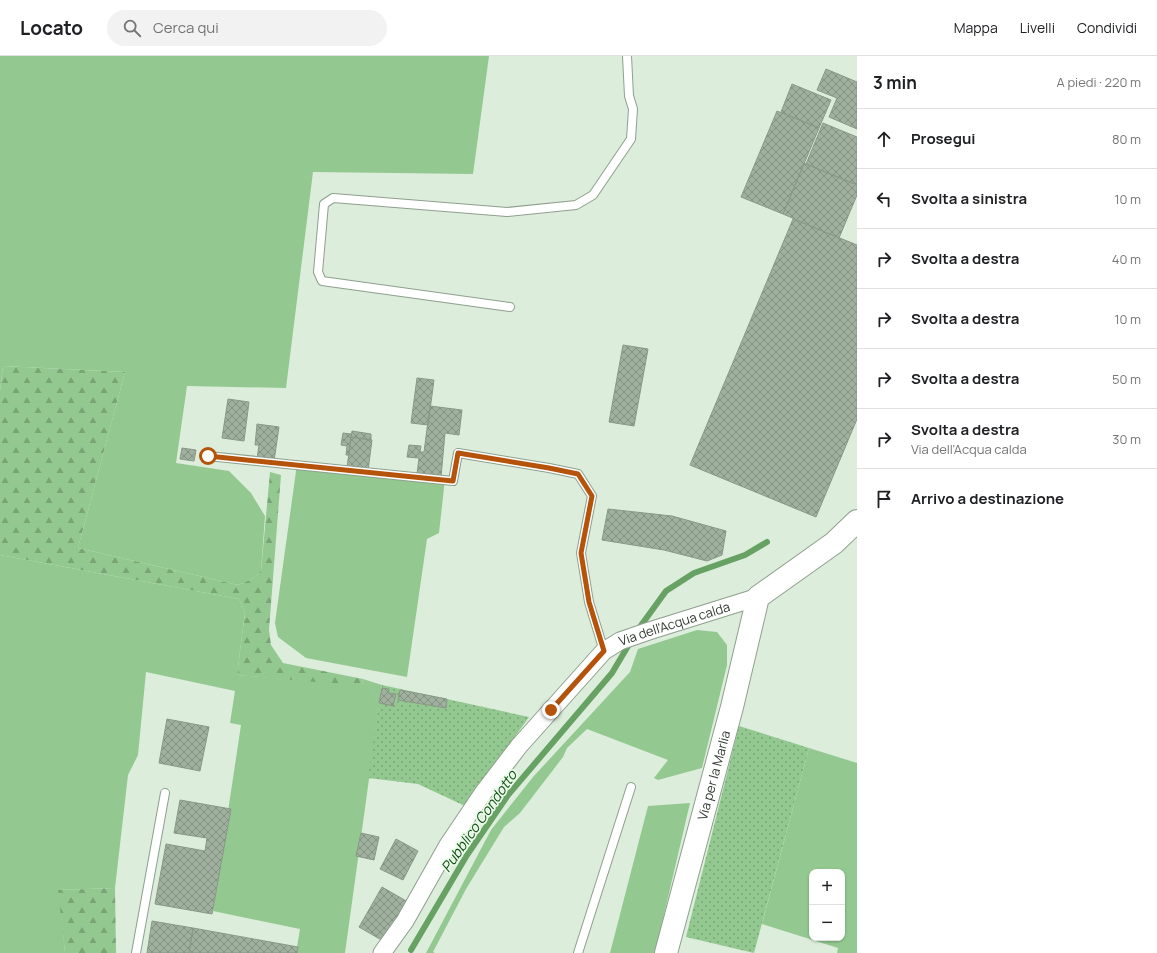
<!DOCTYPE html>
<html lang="it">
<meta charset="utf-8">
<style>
:root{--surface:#fff;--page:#f2f2f2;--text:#202124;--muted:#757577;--line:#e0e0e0}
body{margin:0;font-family:Manrope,sans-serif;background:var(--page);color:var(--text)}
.controls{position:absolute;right:12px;bottom:12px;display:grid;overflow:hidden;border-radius:8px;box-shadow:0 1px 3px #0004}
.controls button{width:36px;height:36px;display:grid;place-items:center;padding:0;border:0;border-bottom:1px solid var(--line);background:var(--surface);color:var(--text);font:20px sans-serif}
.stop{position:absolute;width:12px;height:12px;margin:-9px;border:3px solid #b45309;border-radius:50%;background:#fff}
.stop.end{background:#b45309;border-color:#fff;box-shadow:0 1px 4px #0008}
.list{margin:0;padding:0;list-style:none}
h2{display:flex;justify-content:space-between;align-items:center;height:52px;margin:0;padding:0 16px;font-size:17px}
h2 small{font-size:13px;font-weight:400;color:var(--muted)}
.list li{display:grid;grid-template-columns:26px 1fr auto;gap:12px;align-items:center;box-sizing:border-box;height:60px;padding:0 16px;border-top:1px solid var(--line)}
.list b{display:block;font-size:15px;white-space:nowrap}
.list p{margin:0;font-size:13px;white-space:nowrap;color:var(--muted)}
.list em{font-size:13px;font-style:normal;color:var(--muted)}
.icon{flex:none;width:22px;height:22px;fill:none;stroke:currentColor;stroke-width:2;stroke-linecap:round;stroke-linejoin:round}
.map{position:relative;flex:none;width:857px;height:897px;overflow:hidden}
header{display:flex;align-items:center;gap:24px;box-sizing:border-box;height:56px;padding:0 20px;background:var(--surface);border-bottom:1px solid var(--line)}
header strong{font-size:19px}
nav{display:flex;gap:22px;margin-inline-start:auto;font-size:14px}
.search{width:280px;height:36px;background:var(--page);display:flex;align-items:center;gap:10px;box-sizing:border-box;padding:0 14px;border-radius:22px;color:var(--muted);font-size:15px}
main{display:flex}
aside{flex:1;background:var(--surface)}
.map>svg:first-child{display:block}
.grass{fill:#93c990;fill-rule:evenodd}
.forest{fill:url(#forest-firs)}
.park{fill:url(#park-dots)}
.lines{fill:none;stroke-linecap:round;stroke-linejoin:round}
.stream{stroke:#67a264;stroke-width:6}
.building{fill:url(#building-cross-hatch);stroke:#899987}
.lane-casing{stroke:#8f9f8e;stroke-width:10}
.street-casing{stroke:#8f9f8e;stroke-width:19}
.secondary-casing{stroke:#8f9f8e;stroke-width:24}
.lane{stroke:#fff;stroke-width:8}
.street{stroke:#fff;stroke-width:17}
.secondary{stroke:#fff;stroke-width:22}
.route{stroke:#b45309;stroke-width:5}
.labels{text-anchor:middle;stroke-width:3.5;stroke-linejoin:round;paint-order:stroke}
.street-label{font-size:13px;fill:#323931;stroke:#e9fbe8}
.water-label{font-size:14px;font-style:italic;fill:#0c4a0d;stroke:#e9fbe8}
</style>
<header>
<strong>Locato</strong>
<div class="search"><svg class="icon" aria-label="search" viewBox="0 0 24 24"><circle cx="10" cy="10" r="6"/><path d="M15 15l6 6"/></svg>Cerca qui</div>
<nav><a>Mappa</a><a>Livelli</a><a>Condividi</a></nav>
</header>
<main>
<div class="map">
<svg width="857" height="897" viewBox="0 0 857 897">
<defs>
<pattern id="forest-firs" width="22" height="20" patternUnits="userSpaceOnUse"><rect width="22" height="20" fill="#93c990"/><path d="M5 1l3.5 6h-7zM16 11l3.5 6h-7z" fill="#79a476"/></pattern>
<pattern id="park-dots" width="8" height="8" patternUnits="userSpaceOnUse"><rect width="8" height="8" fill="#93c990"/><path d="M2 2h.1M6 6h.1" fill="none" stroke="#79a476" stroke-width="1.8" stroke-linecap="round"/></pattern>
<pattern id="building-cross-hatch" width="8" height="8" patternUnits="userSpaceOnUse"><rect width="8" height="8" fill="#a0b09f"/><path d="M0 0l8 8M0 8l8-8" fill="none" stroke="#839082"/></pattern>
</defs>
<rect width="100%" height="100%" fill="#dceddb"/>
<path class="grass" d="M0 0H489L473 118 313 116 286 332 187 330 176 407 229 415 251 437 265 460 261 515 252 523 238 529 78 492 125 316 3 310 0 335Z
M297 408 445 423 439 477 427 483 407 621 306 602 278 581 275 567Z
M0 499 239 543 245 556 237 619 362 629 363 623 382 629 345 897H296L300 873 213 855 241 669 230 667 235 635 146 616 138 699 128 719 115 832 59 834 65 897H0Z
M697 574 717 576 727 589V609L702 712 658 724 654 722 668 704 587 673 567 692 563 701 520 757 504 771 466 833 433 896 435 897H426L491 774 533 721 630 616 638 593Z
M809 692 857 707V897H837L838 892 762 868ZM812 816H842V882H812Z
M690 747 655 897H610L648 750Z"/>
<path class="forest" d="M3 310 125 316 78 492 238 529 252 523 261 515 270 416 281 419 269 574 271 589 283 607 363 623 362 630 237 619 245 556 239 543 0 499V335Z
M115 832 116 897H65L58 834Z"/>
<path class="park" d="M382 629 529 661 465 750 418 728 368 722Z
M739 670 809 692 754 897 686 881Z"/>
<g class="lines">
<path class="stream" d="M637 575 666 535 694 517 745 499 767 486
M411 894 467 799 508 739 612 617 631 585"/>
</g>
<path class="building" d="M826 13 857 26V73L829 61 837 42 817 34Z
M792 28 831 44 819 72 781 56Z
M777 55 819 72 783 158 741 141Z
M823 67 857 81V129L806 108Z
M804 107 857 129V139L839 182 783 158Z
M793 163 857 189V363L816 461 690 409Z
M623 289 648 293 634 370 609 366Z
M417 322 434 324 428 369 411 367Z
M228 343 249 346 244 385 222 382Z
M430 350 462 354 459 379 445 377 441 421 417 418 419 402 407 401 409 389 421 390 420 396H424Z
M257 368 279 371 274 405 257 403 259 389H255Z
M352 375 371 378V384L351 381Z
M343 377 351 378 349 399H346L347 390 341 389Z
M351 381 372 384 368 415 347 412Z
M182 392 196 394 194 405 180 403Z
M608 453 672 460 726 475 722 499 707 505 664 494 602 484Z
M382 632 389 633 388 637 396 638 393 650 379 647Z
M400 634 447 643 446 652 398 644Z
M167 663 209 671 200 715 159 707Z
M180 744 231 753 212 858 155 848 166 788 205 795 207 782 174 777Z
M361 777 379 781 374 804 356 800Z
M396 783 418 795 403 824 380 813Z
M382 831 408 846 385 886 359 871Z
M152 865 193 872 189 897H147Z
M193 872 298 891 297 897H189Z"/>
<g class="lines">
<defs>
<path id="lane" d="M510 251 322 225 318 216 324 148 333 142 507 156 576 149 593 139 631 83 633 53 629 40 627 0
M208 400 453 425 458 397 549 412 578 418 592 440 581 497 589 546 604 595
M136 897 165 737
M578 897 631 731"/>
<g id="street">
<path id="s1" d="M382 897 405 865 448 789 483 737 519 690 604 595 620 585 649 575 758 541"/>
</g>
<g id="secondary">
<path id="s2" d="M666 897 732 651 758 541 834 487 857 465"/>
</g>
</defs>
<use href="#lane" class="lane-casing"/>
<use href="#street" class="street-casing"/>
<use href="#secondary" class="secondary-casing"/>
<use href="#lane" class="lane"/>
<use href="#street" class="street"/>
<use href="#secondary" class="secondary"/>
</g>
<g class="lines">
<path class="route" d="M208 400 453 425 458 397 549 412 578 418 592 440 581 497 589 546 604 595 551 654"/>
</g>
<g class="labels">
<g class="street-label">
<text dy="5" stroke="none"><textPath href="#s1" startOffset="452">Via dell'Acqua calda</textPath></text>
<text dy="5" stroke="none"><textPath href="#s2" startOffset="184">Via per la Marlia</textPath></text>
</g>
<g class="water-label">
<text transform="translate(479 765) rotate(-55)" y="5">Pubblico Condotto</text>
</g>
</g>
</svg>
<div class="controls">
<button>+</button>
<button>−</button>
</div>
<div class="stop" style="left:208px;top:400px"></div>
<div class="stop end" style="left:551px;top:654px"></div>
</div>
<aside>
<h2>3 min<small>A piedi · 220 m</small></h2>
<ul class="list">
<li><svg class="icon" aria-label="ahead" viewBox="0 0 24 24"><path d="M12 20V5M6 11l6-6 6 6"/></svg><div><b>Prosegui</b></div><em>80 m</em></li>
<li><svg class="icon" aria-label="left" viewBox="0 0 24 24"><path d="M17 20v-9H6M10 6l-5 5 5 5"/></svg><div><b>Svolta a sinistra</b></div><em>10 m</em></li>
<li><svg class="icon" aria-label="right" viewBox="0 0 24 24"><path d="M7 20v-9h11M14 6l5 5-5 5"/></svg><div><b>Svolta a destra</b></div><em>40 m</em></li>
<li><svg class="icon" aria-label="right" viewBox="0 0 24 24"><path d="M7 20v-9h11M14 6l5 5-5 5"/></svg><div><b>Svolta a destra</b></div><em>10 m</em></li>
<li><svg class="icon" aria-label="right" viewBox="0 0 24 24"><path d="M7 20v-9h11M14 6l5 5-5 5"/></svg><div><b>Svolta a destra</b></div><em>50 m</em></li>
<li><svg class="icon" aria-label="right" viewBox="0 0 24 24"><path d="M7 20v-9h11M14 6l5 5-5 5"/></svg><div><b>Svolta a destra</b><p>Via dell'Acqua calda</p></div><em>30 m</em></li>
<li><svg class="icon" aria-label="arrive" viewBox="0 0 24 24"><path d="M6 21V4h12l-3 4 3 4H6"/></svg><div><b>Arrivo a destinazione</b></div></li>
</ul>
</aside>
</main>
